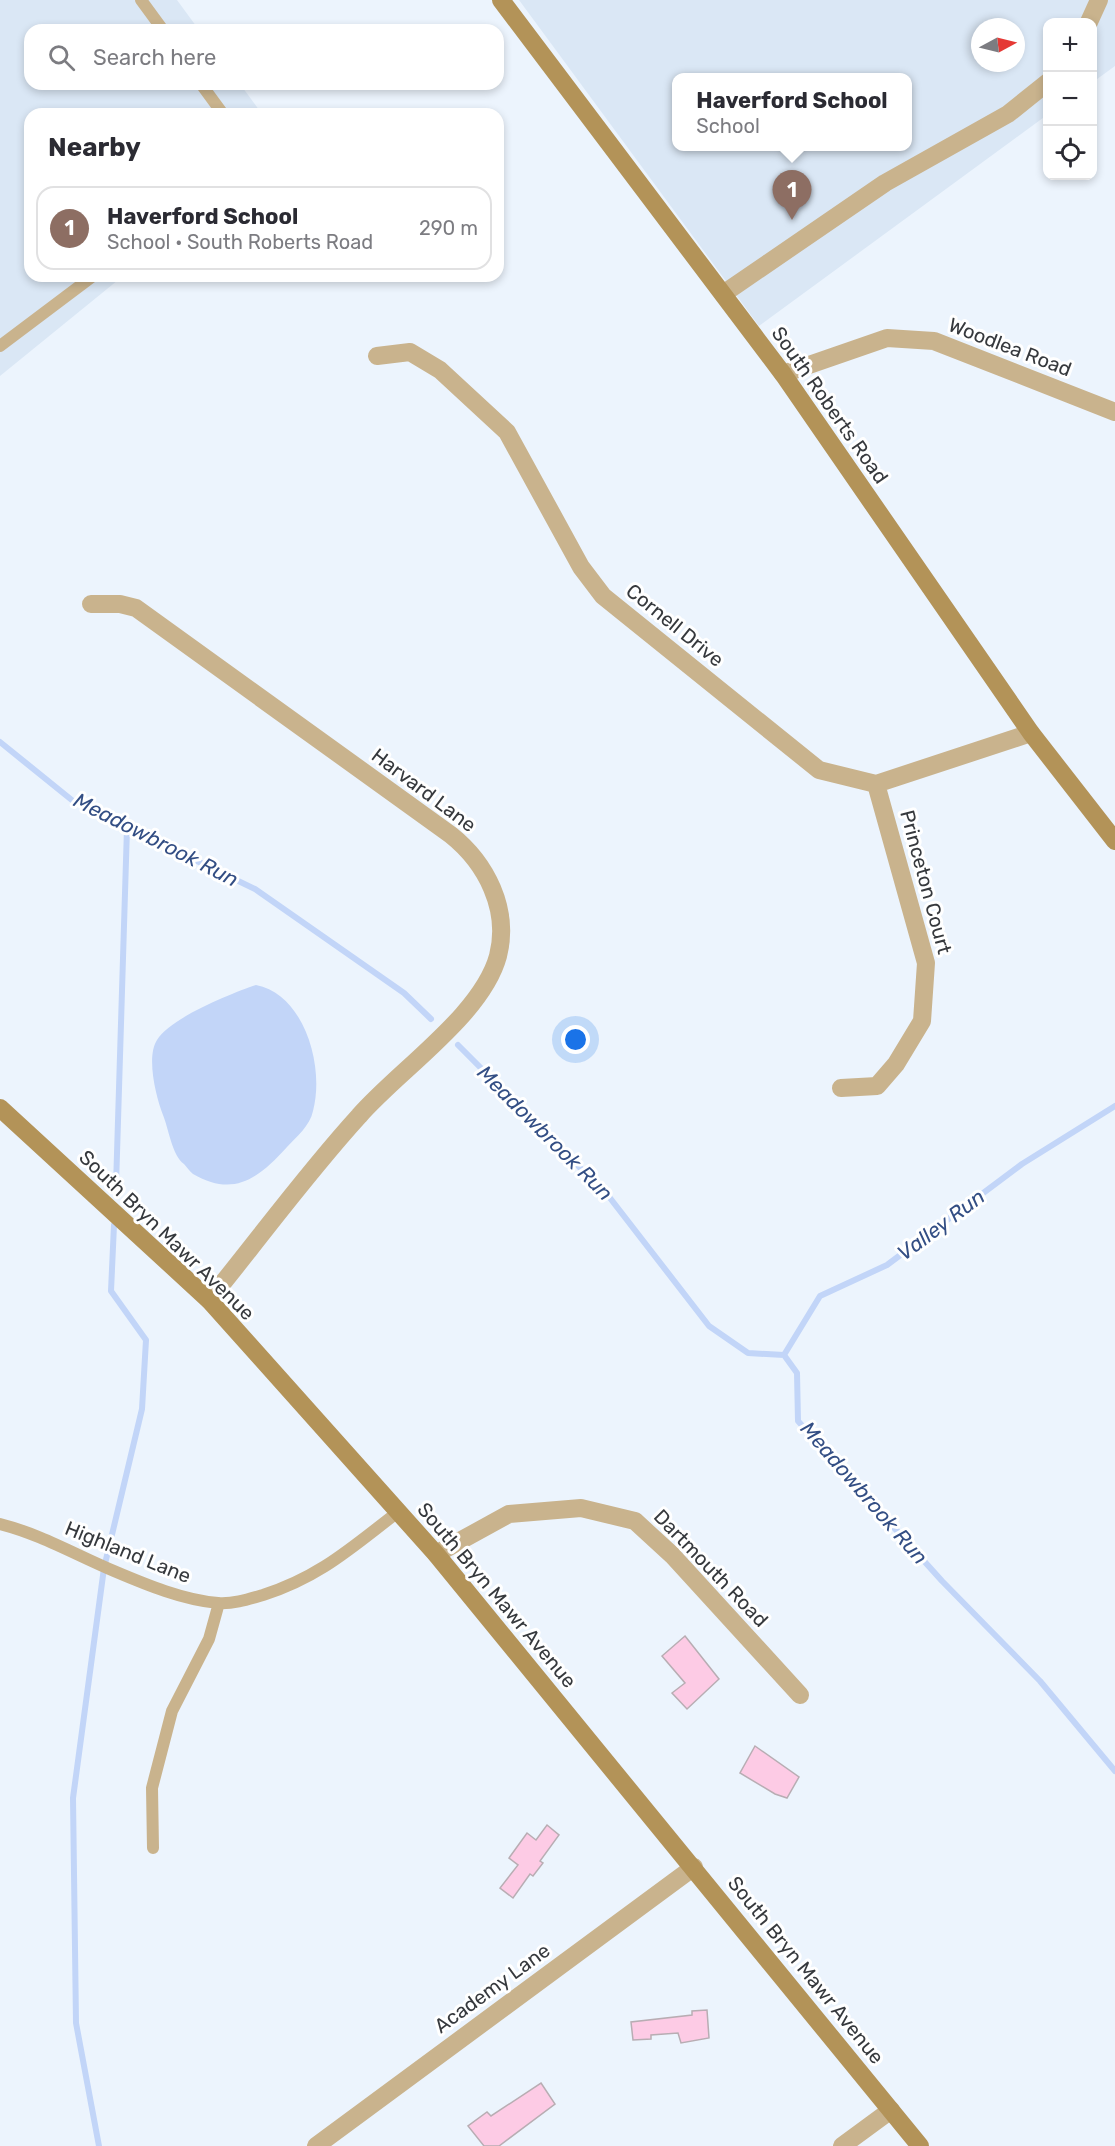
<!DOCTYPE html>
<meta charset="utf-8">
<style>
:root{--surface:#fff;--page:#f2f2f3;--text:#2b2b33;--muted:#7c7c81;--line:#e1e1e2;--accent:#ea580c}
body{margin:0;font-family:Rubik,sans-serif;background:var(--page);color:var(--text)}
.controls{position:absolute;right:18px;top:18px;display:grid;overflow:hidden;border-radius:12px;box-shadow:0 3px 9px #0003}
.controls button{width:54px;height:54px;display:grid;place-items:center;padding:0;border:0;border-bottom:2px solid var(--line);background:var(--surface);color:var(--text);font:30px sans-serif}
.compass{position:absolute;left:971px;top:18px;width:54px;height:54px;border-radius:50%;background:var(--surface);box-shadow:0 3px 9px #0003;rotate:83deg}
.you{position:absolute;left:576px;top:1040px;width:21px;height:21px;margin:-15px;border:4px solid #fff;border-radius:50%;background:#1a73e8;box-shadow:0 0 0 9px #1a73e833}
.badge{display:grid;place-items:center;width:39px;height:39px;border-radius:50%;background:var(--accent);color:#fff;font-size:20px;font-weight:700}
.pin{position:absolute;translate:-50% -50px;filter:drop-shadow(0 2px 3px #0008)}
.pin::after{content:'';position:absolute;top:32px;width:21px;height:18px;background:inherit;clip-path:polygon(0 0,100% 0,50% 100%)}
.popup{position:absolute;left:672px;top:73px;width:240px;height:78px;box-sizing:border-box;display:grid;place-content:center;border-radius:12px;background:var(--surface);filter:drop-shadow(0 2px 4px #0005);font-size:20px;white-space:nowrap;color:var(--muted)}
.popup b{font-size:22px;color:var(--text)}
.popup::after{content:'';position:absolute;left:50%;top:100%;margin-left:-12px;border:12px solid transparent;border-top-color:var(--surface)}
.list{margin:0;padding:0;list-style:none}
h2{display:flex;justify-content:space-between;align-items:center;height:78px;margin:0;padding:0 24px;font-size:26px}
h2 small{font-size:20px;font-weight:400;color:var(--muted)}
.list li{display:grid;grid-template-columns:39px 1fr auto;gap:18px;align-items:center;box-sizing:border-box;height:84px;margin:0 12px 12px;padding:0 12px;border:2px solid var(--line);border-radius:18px}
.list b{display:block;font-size:22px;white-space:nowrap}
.list p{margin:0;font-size:20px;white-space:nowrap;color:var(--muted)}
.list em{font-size:20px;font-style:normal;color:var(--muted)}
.icon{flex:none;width:33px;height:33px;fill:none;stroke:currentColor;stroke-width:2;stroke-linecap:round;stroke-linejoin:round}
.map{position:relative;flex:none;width:1115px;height:2146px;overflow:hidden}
.search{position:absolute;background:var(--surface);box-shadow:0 3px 9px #0003;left:24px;top:24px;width:480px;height:66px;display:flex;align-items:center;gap:15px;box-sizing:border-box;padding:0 21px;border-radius:18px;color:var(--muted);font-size:22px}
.panel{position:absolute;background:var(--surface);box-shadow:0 3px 9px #0003;left:24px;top:108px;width:480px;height:174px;border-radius:18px}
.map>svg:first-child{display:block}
.built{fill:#dae7f5;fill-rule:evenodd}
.water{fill:#c2d5f8}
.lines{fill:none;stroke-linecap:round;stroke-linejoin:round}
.stream{stroke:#c2d5f8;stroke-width:6}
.building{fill:#fdcbe5;stroke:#b8adb3;stroke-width:1.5}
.lane{stroke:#c9b38d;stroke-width:12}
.street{stroke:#c9b38d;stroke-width:18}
.secondary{stroke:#b39358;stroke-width:18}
.labels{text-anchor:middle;stroke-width:6;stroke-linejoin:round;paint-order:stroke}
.street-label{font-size:20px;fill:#36393d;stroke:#fff}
.water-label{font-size:21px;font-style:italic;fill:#334e84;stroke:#fff}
</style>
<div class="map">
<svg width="1115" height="2146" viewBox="0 0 1115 2146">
<rect width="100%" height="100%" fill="#ecf4fd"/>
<path class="built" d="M0 0H177L199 30H30V84H240L262 114H30V276H123L0 376Z
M519 0H1115V66L1093 82 1092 22H1048L1047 115 759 326ZM980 27H1016V63H980ZM676 77H908V146H676Z"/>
<path class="water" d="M256 985C304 994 325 1066 313 1111 310 1126 296 1137 287 1147 259 1178 234 1198 193 1174 189 1171 187 1167 184 1164 172 1155 169 1130 163 1115 156 1097 146 1057 157 1040 170 1018 232 993 256 985Z"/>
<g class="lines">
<path class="stream" d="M0 742 73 801 255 889 404 993 431 1019
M458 1045 610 1198 709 1326 748 1353 784 1355 797 1373 798 1421 942 1581 1040 1681 1115 1771
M116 1186 127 828
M784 1355 820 1296 887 1265 1022 1164 1115 1106
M99 2146 76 2023 73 1798 104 1568 142 1409 146 1340 111 1291 114 1225"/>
</g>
<path class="building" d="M685 1636 719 1679 687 1709 672 1693 685 1683 662 1656Z
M755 1746 799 1777 787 1798 775 1794 740 1773Z
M547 1825 559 1835 540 1861 543 1863 533 1876 530 1874 513 1898 500 1888 518 1865 509 1858 527 1833 536 1840Z
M707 2010 709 2038 681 2043 678 2033 651 2035V2039L633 2040 631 2022 692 2015V2011Z
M541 2083 555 2104 499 2146H484L468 2126 487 2112 491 2116Z"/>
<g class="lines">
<path class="lane" d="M141 0 163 30
M201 84 223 114
M0 346 93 276
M0 1524C40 1534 76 1555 114 1571 147 1585 183 1600 218 1603 234 1604 249 1599 263 1595 320 1577 352 1547 398 1512
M153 1848 152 1788 172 1711 209 1639 219 1603"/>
<path class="street" d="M1089 22 1099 0
M723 294 885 183 1008 114 1048 82
M377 356 410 352 440 370 507 432 581 567 603 596 819 770 876 784 1031 733
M783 374 887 338 934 341 1115 412
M91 604H120L136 608 451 835C486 863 510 909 498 956 482 1015 399 1070 359 1116 306 1174 259 1239 209 1300
M841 1088 877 1086 896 1064 922 1021 926 963 876 784
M436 1554 509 1514 581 1508 635 1521 672 1555 800 1695
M316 2146 694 1867
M842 2146 891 2110"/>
<path class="secondary" d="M501 0 783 374 1031 733 1115 841
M0 1108 209 1300 436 1554 920 2146"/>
</g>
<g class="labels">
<g class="street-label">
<text transform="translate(1010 347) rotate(21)" y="7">Woodlea Road</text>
<text transform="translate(830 405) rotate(55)" y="7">South Roberts Road</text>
<text transform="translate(675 625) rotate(39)" y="7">Cornell Drive</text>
<text transform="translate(424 790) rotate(37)" y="7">Harvard Lane</text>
<text transform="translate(926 882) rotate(75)" y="7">Princeton Court</text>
<text transform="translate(167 1235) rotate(44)" y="7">South Bryn Mawr Avenue</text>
<text transform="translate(128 1552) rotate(22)" y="7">Highland Lane</text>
<text transform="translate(711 1568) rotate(46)" y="7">Dartmouth Road</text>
<text transform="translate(497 1595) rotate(50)" y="7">South Bryn Mawr Avenue</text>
<text transform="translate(806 1970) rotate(51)" y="7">South Bryn Mawr Avenue</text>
<text transform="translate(492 1988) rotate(-36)" y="7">Academy Lane</text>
</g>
<g class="water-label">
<text transform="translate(156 840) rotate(27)" y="7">Meadowbrook Run</text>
<text transform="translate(545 1133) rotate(45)" y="7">Meadowbrook Run</text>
<text transform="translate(941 1225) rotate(-37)" y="7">Valley Run</text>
<text transform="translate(864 1493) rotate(49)" y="7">Meadowbrook Run</text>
</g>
</g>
</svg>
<div class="controls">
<button>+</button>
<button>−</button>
<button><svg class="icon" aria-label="locate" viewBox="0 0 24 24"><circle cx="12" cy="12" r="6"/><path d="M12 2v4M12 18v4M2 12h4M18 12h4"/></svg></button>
</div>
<svg class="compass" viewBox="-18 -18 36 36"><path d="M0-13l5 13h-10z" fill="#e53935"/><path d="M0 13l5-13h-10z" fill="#7c7c81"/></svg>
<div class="you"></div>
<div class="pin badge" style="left:792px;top:220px;background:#8d6e63">1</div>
<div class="popup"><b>Haverford School</b>School</div>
<div class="search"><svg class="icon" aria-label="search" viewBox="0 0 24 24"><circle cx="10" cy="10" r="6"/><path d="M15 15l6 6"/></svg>Search here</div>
<section class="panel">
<h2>Nearby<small></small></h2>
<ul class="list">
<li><span class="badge" style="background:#8d6e63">1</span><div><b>Haverford School</b><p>School · South Roberts Road</p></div><em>290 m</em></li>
</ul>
</section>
</div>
